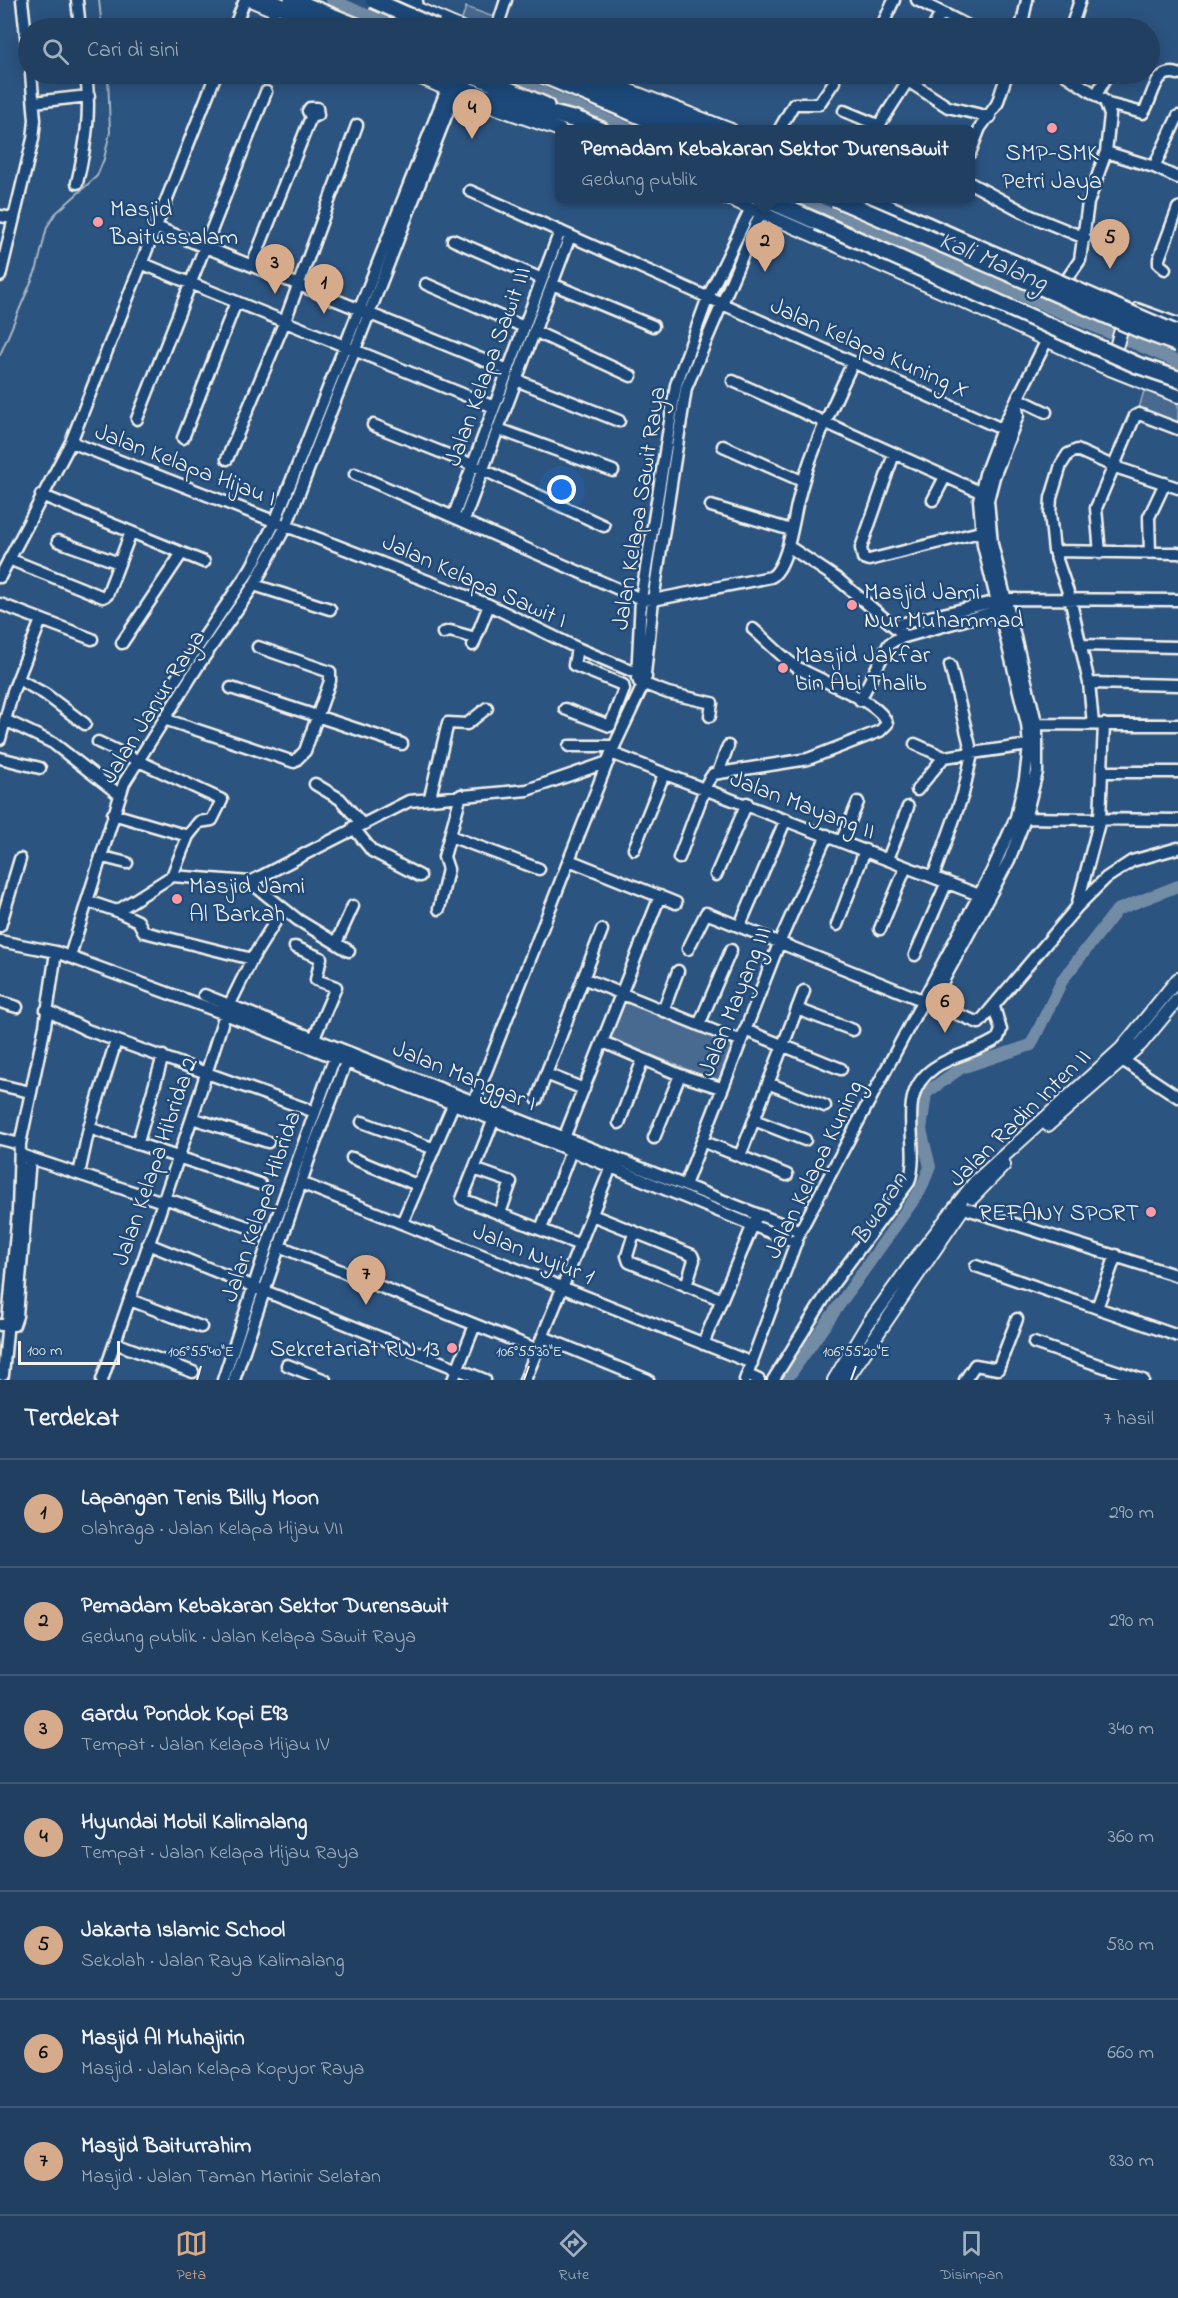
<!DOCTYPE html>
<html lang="id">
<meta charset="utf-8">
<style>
:root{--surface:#213f61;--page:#2d4a6a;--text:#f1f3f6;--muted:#a2afbd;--line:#3e5876;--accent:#d6ab8b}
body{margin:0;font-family:"Indie Flower",sans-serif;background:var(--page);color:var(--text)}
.scale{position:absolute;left:18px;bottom:15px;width:102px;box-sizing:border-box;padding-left:6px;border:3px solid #f4f1e8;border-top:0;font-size:16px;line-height:21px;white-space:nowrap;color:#f4f1e8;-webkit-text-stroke:4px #1f4a7a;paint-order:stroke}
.you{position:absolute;left:562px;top:490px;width:21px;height:21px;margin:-15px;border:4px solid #fff;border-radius:50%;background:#1a73e8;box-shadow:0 0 0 9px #1a73e833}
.badge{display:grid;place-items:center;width:39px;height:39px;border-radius:50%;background:var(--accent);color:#111;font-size:20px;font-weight:700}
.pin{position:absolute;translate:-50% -50px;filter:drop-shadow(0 2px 3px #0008)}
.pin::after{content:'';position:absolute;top:32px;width:21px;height:18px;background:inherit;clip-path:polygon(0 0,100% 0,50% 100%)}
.popup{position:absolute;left:555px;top:125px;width:420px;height:78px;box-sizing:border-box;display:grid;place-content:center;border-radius:9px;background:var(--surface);filter:drop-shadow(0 2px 4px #0005);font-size:20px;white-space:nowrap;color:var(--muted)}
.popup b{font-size:22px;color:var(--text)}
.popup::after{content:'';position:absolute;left:50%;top:100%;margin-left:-12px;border:12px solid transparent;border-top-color:var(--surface)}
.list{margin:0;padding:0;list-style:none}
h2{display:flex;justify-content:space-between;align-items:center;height:78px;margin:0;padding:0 24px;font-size:26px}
h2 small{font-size:20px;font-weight:400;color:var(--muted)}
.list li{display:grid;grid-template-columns:39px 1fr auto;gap:18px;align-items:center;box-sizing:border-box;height:108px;padding:0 24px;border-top:2px solid var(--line)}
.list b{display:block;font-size:22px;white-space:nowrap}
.list p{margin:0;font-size:20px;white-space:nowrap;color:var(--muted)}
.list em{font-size:20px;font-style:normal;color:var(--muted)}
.icon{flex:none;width:33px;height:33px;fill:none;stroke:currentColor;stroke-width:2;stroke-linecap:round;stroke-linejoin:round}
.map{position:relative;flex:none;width:1178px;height:1380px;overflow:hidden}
.search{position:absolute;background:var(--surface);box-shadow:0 3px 15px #0003;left:18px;right:18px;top:18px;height:66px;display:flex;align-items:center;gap:15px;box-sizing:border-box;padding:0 21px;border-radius:33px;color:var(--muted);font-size:22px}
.sheet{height:834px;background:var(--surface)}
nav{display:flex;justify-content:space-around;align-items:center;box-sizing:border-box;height:84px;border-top:2px solid var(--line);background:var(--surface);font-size:16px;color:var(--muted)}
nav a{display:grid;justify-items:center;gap:3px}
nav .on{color:var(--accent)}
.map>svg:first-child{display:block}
.green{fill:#496b90;stroke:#9eaebc;stroke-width:1.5}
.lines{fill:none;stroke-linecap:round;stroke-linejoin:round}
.stream{stroke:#a7b4c0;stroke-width:2}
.river{stroke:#738ca6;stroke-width:12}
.minor-casing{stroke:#f4f1e8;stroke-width:15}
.major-casing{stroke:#f4f1e8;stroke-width:16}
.highway-casing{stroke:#f4f1e8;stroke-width:20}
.minor{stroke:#1f4a7a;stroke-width:10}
.major{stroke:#1f4a7a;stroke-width:12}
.highway{stroke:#1f4a7a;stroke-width:15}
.highway-bridge-casing{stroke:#f4f1e8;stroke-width:20;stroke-linecap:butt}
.highway-bridge{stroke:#1f4a7a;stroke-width:15}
.ticks{fill:none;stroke:#f4f1e8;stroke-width:2}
.poi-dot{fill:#ff9aa2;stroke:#1f4a7a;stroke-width:2}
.labels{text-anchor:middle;stroke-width:5;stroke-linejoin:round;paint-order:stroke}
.poi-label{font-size:24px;fill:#f4f1e8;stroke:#1f4a7a;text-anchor:start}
.street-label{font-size:24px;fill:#f4f1e8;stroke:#1f4a7a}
.water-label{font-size:26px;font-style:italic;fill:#dadddb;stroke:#1f4a7a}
.ticks-label{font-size:15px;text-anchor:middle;fill:#f4f1e8;stroke:#1f4a7a;stroke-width:5;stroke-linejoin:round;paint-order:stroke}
</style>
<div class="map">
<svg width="1178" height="1380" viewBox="0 0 1178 1380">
<rect width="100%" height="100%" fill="#2c5481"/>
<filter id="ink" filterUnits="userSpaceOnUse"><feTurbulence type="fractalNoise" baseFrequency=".0167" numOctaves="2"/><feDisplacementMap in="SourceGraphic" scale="12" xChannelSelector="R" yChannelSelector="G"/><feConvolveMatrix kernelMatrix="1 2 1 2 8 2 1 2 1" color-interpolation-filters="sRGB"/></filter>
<g filter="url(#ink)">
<path class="green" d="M466 7 496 18 492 28H470L460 25Z
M1146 384 1178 395V422L1139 408Z
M625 997 734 1041 718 1082 609 1038Z"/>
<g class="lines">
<path class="stream" d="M99 0 102 28
M0 355 37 268 47 227 55 214 97 176 104 159 110 132 108 74"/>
<path class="river" d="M332 0 396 28
M498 74 631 130
M793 198 1178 362
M786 1380 920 1191 930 1167 921 1130 926 1093 961 1068 1031 1045 1063 979 1117 910 1178 886"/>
<defs>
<path id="minor" d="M22 0 28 55
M77 0 80 28
M917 0 972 28
M234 28 245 0
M407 28 417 0
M497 28 506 0
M881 28 894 0
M933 28 941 13
M1021 28 1027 0
M1071 28 1080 0
M1064 74 1105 101 1110 115 1106 152 1088 203 1080 260 1067 279
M908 81 948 107 990 117
M1096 95 1108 74
M34 102 89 96
M1108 104 1143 113C1154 99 1153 67 1178 74
M844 111 878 125
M779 130 794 104H819L834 82
M876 130 912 74
M1106 152 1154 167 1178 178
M970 153 980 128 997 104 1007 74
M1154 167 1178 116
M77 183C86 145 91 112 86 74
M970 183 1031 216 1085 238
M470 191 1002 429
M0 216 13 218
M156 227 508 370
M453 240 542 279
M141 263 494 407
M252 265 311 117 308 111 310 108H317L318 115 311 117
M1165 269 1159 264V259L1178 208
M0 276 33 139 35 120 31 74
M426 284 524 327
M552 284 653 326
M1137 309 1178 324
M534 331 631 376
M516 380 619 421
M733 381 980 492
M1019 399 1046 412
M137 419 266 92
M373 425 473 465 604 526
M498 429 613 471
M183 438 236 302
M71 442 489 605 577 648 646 677
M723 446 802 481
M894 454 861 548 863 558 869 560 988 530
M227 459 285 321 357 125
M355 474 641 599 653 600 771 577C787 568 793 522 797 505 808 455 832 408 853 362
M41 495 204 562
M933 500 945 477
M711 506 791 530
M454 515 560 231
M464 520 570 236
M58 541 119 563
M788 546 839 580 904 635
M1054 551 1178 553
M1100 553 1096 508 1135 416 1139 414 1178 429
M1150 553 1149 517 1165 483
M9 559 103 597 107 595 131 532
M0 577 71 442 216 74
M254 585 330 609
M1007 599 1178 600
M0 604 92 639
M896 625 997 601
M443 633 450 631 475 638
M122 643 182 553
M473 645 489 605
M1080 645 1178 647
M637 678 641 599 676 385 708 297 751 208
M18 679 45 694 85 724
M639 682 668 693 712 703 710 716
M1089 683 1178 685
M231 688 402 744
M860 700 889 644 897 639 1000 610
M161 701 251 568 275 522 447 89
M565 709 610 726 624 689 623 685 574 665 577 648
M164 719 294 762 305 751 330 681V672L258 647
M5 720 53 743 120 795
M1030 724 1178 725
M1093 724 1089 683 1070 598 1054 551 1050 513 1051 498 1061 465 1068 454 1077 450 1115 467 1178 488
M0 739 13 691 41 620
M98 742 222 800 212 820 199 822 188 836 172 876
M915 744 944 757 1029 745
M569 746H614
M611 753 979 895
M0 758 40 768
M1102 772H1178
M718 773 728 746
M315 784 340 799 361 823
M917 790 944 757
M430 797 448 723 467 724 487 708
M113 814 188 836
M1019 818 1178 820
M353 827 372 851 420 876
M450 836 539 869
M842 840 858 802
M634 849 664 774
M103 857 127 863
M679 858 707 783 713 774 808 759 880 731 887 724C882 701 814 679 795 666 780 655 767 641 753 629
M888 859 908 807
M569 860 676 903
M716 875 747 803
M933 877 963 794 972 754 950 665
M250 882 298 920 349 951
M87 901 117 911 172 876 250 882 409 801 527 790 608 762
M1077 906 1100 819 1104 724
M439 909 448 869 444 857 461 795
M117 911 138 921 144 932 252 959
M740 925 786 819
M837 925 865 850
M0 926 20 859
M880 929 906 867
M0 941 56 952 225 1014 560 1146 796 1243
M336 943 353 906
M295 947 321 958 316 980 336 987 314 1038
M688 949 706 913 979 1023 1077 907 1106 878 1132 861 1178 848
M915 955 947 882
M70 956 124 783 198 666 254 585 287 524 455 93
M583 978 724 1035 741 1040
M204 995 800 1231
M0 1002 17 1007
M931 1003 1009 860 1025 819 1037 772V726L992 544 988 500 994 477 1018 415 1017 408
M797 1009 853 1030
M46 1010 87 1030 315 1112
M663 1011 678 971
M699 1025 731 950
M745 1030 841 1069
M603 1042 680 1075 721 1088
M1124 1061 1178 1097
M768 1083 825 1106
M0 1085 30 1092
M584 1089 546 1074 602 930
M537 1099 546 1074
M474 1102 611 753 644 683 653 600 686 388 761 212
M496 1114 462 1199 580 1245
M192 1118 268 1142
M754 1120 805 1140
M362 1122 432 1148
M619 1123 643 1059
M89 1128 260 1184
M654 1138 680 1075
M0 1139 20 1144
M702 1141 787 1175
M138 1142 163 1056
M562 1143 660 896
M740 1156 804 991
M30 1158 163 1202
M352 1158 417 1185
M474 1169 511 1182 500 1213
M79 1174 89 1128 116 1041
M301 1183 752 1363
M685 1185 780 941 827 835
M164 1198 248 1227
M964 1208 1178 1276
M592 1215 692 1255 694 1260 686 1286
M402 1223 456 1098
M541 1229 571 1151
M634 1233 627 1256 629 1262 720 1299
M148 1244 485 1380
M279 1246 538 1350
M976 1266 1178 1336
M130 1300 201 1327
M1097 1308 1116 1255
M0 1325H14L17 1316 30 1158 21 1155
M543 1337 648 1380
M115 1343 193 1372
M1034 1343 1143 1380
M703 1344 755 1220
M287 1365 325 1380
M3 1375 18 1211 20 1144 45 1026 56 952
M748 1375 759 1380
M102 1380 192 1118 225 1014 252 959 283 909
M223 1380 269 1240 337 1051
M234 1380 310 1156 348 1057
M453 1380 475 1325
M525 1380 611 1167
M745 1380 800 1231 992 871 1016 817 1025 779 1029 746 1027 724 983 545 979 500 985 474 1002 429 1047 340
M773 1380 833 1284 909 1182C922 1144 893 1096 934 1068 953 1054 979 1052 998 1038L1001 1030 994 1007
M965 1380 975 1365 998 1369 1017 1319"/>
<path id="major" d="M250 0 274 10
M397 0 462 28
M412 74 467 98 560 130
M587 74 731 130
M728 198 954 297 1102 366 1178 396
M1114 363 1113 358 1125 316
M1048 1125 1141 1044 1178 999
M972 1198 1004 1165
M834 1380 867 1325 910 1266 975 1182 1121 1049 1178 979
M846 1380 961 1211"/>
<path id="highway" d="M266 0 331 28
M292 0 361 28
M427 74 486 97 584 122
M472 74 546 106
M541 74 674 130
M570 74 705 130
M576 119 601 130
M763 198 818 222
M866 198 963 241"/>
</defs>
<use href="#minor" class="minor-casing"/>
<use href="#major" class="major-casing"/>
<use href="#highway" class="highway-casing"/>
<use href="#minor" class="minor"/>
<use href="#major" class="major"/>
<use href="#highway" class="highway"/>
<defs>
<path id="highway-bridge" d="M373 0 436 28
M835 198 1141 330 1178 344
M818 222 1137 365 1178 379
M963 241 1175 333"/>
</defs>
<use href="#highway-bridge" class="highway-bridge-casing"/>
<use href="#highway-bridge" class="highway-bridge"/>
</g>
</g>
<path class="ticks" d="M197 1380 201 1366M524 1380 529 1366M851 1380 856 1366"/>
<g class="poi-dot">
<circle cx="1052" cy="128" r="6"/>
<circle cx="98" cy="222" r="6"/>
<circle cx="852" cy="605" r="6"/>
<circle cx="783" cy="668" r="6"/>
<circle cx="177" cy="899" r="6"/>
<circle cx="1151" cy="1212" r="6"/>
<circle cx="452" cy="1348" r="6"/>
</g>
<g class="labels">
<g class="poi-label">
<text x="1052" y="160" text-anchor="middle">SMP-SMK<tspan x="1052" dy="28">Petri Jaya</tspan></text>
<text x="110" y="216">Masjid<tspan x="110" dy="28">Baitussalam</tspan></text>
<text x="864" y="599">Masjid Jami<tspan x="864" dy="28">Nur Muhammad</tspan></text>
<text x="795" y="662">Masjid Jakfar<tspan x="795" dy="28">bin Abi Thalib</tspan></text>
<text x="189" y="893">Masjid Jami<tspan x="189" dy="28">Al Barkah</tspan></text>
<text x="1139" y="1220" text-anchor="end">REFANY SPORT</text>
<text x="440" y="1356" text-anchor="end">Sekretariat RW 13</text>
</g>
<g class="street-label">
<text transform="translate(870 347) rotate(24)" y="8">Jalan Kelapa Kuning X</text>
<text transform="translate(487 366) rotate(-70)" y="8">Jalan Kelapa Sawit III</text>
<text transform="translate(186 464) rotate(21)" y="8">Jalan Kelapa Hijau I</text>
<text transform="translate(638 508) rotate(-81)" y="8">Jalan Kelapa Sawit Raya</text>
<text transform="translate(475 580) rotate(24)" y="8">Jalan Kelapa Sawit I</text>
<text transform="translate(152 706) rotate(-58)" y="8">Jalan Janur Raya</text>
<text transform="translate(803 804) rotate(21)" y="8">Jalan Mayang II</text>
<text transform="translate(734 1001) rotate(-68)" y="8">Jalan Mayang III</text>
<text transform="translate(465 1075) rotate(22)" y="8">Jalan Manggar I</text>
<text transform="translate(1019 1117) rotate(-44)" y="8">Jalan Radin Inten II</text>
<text transform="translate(154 1161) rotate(-71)" y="8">Jalan Kelapa Hibrida 2</text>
<text transform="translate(813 1169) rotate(-64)" y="8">Jalan Kelapa Kuning</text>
<text transform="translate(260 1206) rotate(-71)" y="8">Jalan Kelapa Hibrida</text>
<text transform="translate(534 1253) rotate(22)" y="8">Jalan Nyiur 1</text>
</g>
<g class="water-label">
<text transform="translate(994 260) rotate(23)" y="9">Kali Malang</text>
<text transform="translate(878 1208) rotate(-57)" y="9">Buaran</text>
</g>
</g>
<g class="ticks-label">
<text x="201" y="1356">106°55'40"E</text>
<text x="529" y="1356">106°55'30"E</text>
<text x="856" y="1356">106°55'20"E</text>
</g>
</svg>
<div class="scale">100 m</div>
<div class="you"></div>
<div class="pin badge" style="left:324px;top:314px">1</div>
<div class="pin badge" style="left:765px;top:272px">2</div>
<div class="popup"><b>Pemadam Kebakaran Sektor Durensawit</b>Gedung publik</div>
<div class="pin badge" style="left:275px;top:294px">3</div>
<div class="pin badge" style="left:472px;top:139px">4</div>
<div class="pin badge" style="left:1110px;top:269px">5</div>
<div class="pin badge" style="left:945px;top:1033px">6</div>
<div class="pin badge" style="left:366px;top:1305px">7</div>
<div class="search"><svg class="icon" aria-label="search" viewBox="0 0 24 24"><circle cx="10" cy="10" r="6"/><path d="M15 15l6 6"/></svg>Cari di sini</div>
</div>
<section class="sheet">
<h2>Terdekat<small>7 hasil</small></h2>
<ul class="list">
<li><span class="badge">1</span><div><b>Lapangan Tenis Billy Moon</b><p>Olahraga · Jalan Kelapa Hijau VII</p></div><em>290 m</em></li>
<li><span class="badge">2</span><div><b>Pemadam Kebakaran Sektor Durensawit</b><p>Gedung publik · Jalan Kelapa Sawit Raya</p></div><em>290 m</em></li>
<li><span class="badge">3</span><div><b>Gardu Pondok Kopi E93</b><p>Tempat · Jalan Kelapa Hijau IV</p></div><em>340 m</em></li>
<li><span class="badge">4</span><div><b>Hyundai Mobil Kalimalang</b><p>Tempat · Jalan Kelapa Hijau Raya</p></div><em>360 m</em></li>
<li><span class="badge">5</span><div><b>Jakarta Islamic School</b><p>Sekolah · Jalan Raya Kalimalang</p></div><em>580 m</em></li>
<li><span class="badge">6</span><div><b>Masjid Al Muhajirin</b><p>Masjid · Jalan Kelapa Kopyor Raya</p></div><em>660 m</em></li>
<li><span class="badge">7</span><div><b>Masjid Baiturrahim</b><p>Masjid · Jalan Taman Marinir Selatan</p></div><em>830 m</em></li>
</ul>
</section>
<nav>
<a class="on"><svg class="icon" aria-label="map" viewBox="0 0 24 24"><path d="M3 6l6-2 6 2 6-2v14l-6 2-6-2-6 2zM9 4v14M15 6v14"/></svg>Peta</a>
<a><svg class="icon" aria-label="directions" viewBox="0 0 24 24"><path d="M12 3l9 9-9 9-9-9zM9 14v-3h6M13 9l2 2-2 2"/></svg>Rute</a>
<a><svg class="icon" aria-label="saved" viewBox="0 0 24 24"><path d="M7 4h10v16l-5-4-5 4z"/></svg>Disimpan</a>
</nav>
